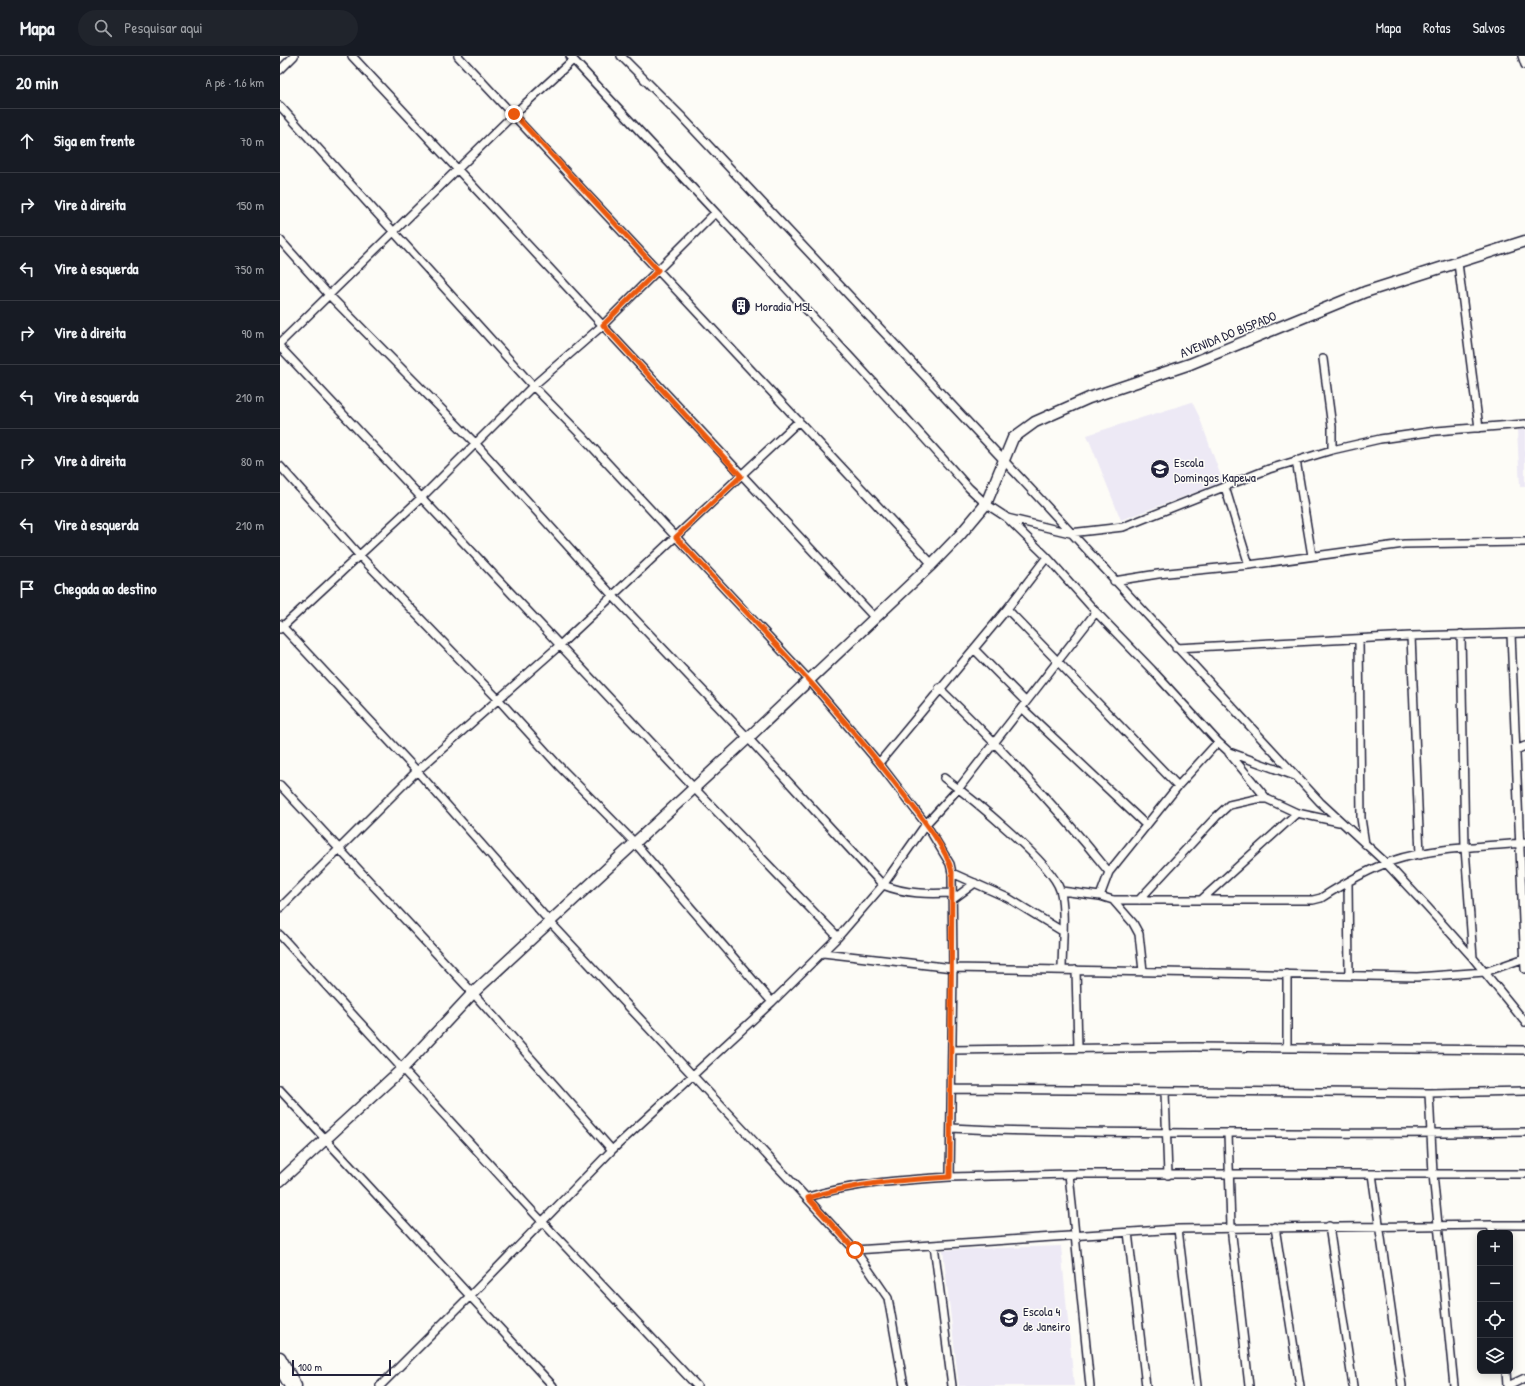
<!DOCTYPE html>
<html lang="pt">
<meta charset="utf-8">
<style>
:root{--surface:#171b24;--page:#20242c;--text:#f1f3f6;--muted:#9ea1a6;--line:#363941}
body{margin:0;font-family:"Patrick Hand",sans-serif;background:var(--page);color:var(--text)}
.controls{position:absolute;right:12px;bottom:12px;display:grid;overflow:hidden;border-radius:6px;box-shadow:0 2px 10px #0003}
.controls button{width:36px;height:36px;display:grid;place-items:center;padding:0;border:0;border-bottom:1px solid var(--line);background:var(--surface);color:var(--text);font:20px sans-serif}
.scale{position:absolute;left:12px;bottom:10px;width:99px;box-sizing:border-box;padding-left:4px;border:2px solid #22223b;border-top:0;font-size:11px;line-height:14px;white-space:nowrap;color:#22223b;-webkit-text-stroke:3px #fdfcf7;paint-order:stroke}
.stop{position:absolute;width:12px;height:12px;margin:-9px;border:3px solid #ea580c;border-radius:50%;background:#fff}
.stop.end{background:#ea580c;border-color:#fff;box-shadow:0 1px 4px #0008}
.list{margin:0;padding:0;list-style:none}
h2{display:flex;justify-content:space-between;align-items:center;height:52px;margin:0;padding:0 16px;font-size:17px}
h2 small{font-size:13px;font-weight:400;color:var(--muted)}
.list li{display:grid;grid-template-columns:26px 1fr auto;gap:12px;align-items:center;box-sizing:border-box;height:64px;padding:0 16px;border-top:1px solid var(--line)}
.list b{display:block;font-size:15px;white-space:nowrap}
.list em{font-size:13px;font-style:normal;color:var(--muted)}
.icon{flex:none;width:22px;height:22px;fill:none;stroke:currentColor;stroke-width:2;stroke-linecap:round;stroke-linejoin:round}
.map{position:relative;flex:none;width:1245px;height:1330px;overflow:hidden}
header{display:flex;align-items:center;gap:24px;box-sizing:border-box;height:56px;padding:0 20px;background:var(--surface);border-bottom:1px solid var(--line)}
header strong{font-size:19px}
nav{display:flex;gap:22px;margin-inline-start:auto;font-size:14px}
.search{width:280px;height:36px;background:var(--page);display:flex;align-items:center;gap:10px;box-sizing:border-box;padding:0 14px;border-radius:22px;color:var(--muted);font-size:15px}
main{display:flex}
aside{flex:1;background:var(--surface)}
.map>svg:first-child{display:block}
.built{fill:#ede9f5}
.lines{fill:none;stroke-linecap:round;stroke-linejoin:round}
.street-casing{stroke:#22223b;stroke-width:10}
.secondary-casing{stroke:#22223b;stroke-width:13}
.street{stroke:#fdfcf7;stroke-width:7}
.secondary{stroke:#fdfcf7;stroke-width:10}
.route{stroke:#ea580c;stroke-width:5}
.labels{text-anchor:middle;stroke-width:3;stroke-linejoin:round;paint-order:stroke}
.poi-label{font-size:13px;fill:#22223b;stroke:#fdfcf7;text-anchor:start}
.street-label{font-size:13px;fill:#22223b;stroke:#fdfcf7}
</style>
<header>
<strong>Mapa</strong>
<div class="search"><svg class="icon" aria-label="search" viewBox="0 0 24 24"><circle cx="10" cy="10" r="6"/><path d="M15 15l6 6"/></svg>Pesquisar aqui</div>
<nav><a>Mapa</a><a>Rotas</a><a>Salvos</a></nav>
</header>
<main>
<aside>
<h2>20 min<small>A pé · 1.6 km</small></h2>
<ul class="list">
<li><svg class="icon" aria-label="ahead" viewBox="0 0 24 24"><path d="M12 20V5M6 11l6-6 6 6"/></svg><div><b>Siga em frente</b></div><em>70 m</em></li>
<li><svg class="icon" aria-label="right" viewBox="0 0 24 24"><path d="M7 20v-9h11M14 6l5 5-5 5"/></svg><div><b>Vire à direita</b></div><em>150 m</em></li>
<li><svg class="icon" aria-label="left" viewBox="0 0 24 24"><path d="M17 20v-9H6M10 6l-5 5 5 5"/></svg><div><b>Vire à esquerda</b></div><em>750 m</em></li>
<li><svg class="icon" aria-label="right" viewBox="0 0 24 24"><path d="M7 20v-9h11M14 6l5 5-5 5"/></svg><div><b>Vire à direita</b></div><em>90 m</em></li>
<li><svg class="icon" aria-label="left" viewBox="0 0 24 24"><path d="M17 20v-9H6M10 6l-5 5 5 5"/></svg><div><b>Vire à esquerda</b></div><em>210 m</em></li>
<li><svg class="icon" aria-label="right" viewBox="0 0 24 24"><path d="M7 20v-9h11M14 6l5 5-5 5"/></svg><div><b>Vire à direita</b></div><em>80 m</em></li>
<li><svg class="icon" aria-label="left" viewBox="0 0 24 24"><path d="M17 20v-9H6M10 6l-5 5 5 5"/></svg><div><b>Vire à esquerda</b></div><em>210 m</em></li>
<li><svg class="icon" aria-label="arrive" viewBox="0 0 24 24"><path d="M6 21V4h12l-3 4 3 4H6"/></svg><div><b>Chegada ao destino</b></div></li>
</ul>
</aside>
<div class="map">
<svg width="1245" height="1330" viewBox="0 0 1245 1330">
<rect width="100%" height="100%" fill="#fdfcf7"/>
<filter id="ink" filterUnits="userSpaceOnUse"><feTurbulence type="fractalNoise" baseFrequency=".025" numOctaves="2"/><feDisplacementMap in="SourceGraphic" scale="8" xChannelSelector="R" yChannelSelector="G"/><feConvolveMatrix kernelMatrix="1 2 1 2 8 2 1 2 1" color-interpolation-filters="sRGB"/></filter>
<g filter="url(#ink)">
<path class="built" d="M912 346 919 360 943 426 841 464 807 379Z
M1237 374H1245V431H1240Z
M781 1190 794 1330H679L663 1194Z"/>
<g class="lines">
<defs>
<path id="street" d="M72 0 595 562
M178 0 652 508
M290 0C422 144 559 285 689 432L706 448 726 461 767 501 816 556 872 614 938 686 949 696 1015 720
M341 0 401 60 760 443 1040 746 1106 807 1148 852 1193 902 1245 966
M1242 0 1245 9
M0 14 14 0
M0 50 253 330 303 381 529 624 599 707 646 768 670 808 672 817 673 912 543 897
M0 184 49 239 195 387 332 539 468 682 603 829C626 838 647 838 672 837
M1178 207 1199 372
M0 287 234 58 293 4
M0 291 414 732 558 881
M1043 303 1052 371V394
M1016 404 1032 500
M0 410 79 499 218 643 278 709 355 787 492 946
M945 431 969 509
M727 462 790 477 843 471 989 413 1052 394 1100 383 1156 375 1245 368
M834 525 878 518 969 509 1124 488 1245 486
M727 553 898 730
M0 568 137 715 270 866 575 1194 608 1242 624 1330
M0 573 141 442 253 330 323 269 435 157
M1181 578 1185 792 1193 902
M1231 578 1245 913
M1131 580 1140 799
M1079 584 1081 762 1085 788
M896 592 1131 580 1245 577
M694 593 746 646
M659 632C720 691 777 751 829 816
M742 652 866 769
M1236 694 1245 690
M949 697 987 743
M599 707 727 553 767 501
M664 722C689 740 772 807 780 834 786 850 782 895 782 914
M0 729 193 937 332 1094
M672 817 728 842 782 875
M1068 826 1069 919
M781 835 820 840 833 844H1033L1041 842C1063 828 1087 814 1112 805 1151 792 1204 790 1245 787
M820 840 829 816 898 730 938 686
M672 844 695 827
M833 844 853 867 859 878 863 915
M859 844 936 761 949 749 976 743H987L1017 757 1059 766
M921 844 1017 757
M0 852 137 715 280 589 519 365
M0 879 254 1157 417 1330
M796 914 798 992
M1007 992V918
M672 994 915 991 1245 994
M672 1033 1149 1037 1245 1035
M0 1034 273 1330
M885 1036 888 1119
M1149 1037 1153 1118 1174 1330
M671 1072C754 1077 838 1076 922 1077 1029 1077 1137 1078 1245 1076
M948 1077 951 1171 969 1330
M789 1118H1245
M1092 1118 1122 1330
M528 1141C574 1127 621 1124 670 1121
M1212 1169H1245
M1049 1170 1073 1330
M995 1171 1020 1330
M898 1173 917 1330
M848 1176 866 1330
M654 1189 672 1330
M575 1194 898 1173 1212 1169V1177
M1226 1315 1227 1330
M0 1316 8 1330
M100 1330 191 1239 332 1094 492 946 558 881 603 829 646 768 679 732 816 556
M810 1330 789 1118 670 1121 673 912 1137 921 1205 916 1245 902
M1228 1330 1245 1322"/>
<path id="secondary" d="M0 1125 123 1012 193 937 468 682 652 508 680 479 706 448 733 382 755 366 809 342 910 308 1085 236 1245 185
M0 1301 16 1330"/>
</defs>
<use href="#street" class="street-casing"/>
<use href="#secondary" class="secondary-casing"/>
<use href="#street" class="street"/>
<use href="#secondary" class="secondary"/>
</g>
</g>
<g class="lines" filter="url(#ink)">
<path class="route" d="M234 58 378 214 323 269 461 420 396 481C473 564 552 645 621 735 638 757 666 790 672 816L670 1121C621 1124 574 1127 528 1142L575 1194"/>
</g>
<defs>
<symbol id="building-disc" viewBox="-11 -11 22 22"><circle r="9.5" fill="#22223b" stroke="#fdfcf7"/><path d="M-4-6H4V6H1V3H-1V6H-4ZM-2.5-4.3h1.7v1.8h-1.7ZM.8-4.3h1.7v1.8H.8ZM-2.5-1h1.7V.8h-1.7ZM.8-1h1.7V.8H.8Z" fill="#fff"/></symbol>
<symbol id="school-disc" viewBox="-11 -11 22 22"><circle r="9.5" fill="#22223b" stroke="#fdfcf7"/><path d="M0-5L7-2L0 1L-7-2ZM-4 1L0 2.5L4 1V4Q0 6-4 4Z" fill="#fff"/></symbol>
</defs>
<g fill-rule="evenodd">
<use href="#building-disc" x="450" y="239" width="22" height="22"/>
<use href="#school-disc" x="869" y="402" width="22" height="22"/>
<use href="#school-disc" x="718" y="1251" width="22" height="22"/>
</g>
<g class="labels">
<g class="poi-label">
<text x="475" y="255">Moradia MSL</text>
<text x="894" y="411">Escola<tspan x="894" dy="15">Domingos Kapewa</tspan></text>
<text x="743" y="1260">Escola 4<tspan x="743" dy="15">de Janeiro</tspan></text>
</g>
<g class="street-label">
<text transform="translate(948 278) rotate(-22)" y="5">AVENIDA DO BISPADO</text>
</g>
</g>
</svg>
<div class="controls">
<button>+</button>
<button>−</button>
<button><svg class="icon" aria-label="locate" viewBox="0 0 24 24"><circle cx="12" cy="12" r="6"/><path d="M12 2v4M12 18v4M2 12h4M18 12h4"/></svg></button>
<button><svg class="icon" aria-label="layers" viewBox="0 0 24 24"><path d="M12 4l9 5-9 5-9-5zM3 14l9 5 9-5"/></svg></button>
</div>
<div class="scale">100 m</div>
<div class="stop" style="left:575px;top:1194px"></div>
<div class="stop end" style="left:234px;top:58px"></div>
</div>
</main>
